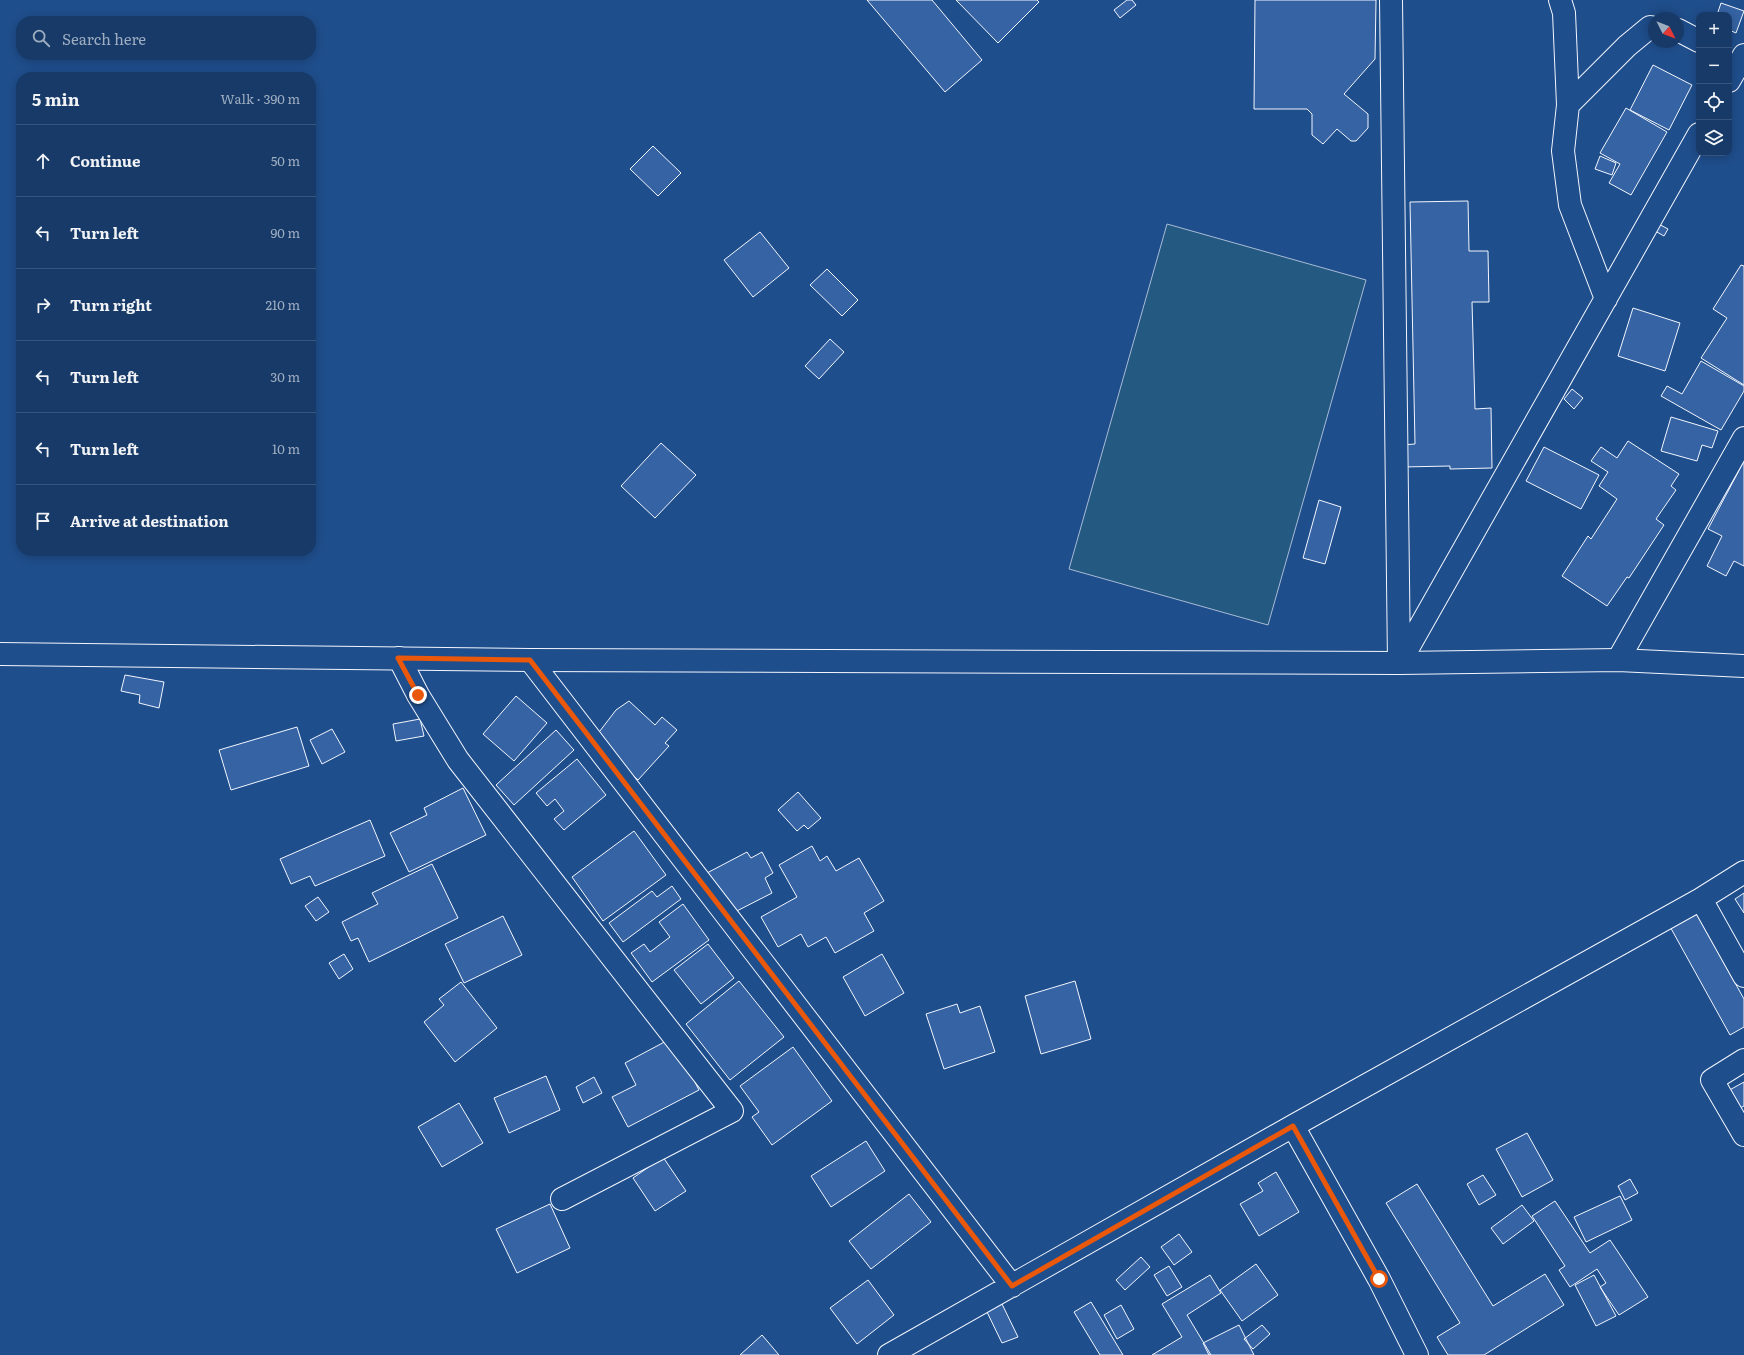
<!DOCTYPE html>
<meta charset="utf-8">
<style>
:root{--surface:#173a69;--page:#244571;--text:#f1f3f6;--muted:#9eadc0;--line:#36547d}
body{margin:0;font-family:Literata,serif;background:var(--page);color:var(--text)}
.controls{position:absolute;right:12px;top:12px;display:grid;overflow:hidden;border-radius:8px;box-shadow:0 2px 10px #0003}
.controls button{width:36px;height:36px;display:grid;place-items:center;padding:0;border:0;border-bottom:1px solid var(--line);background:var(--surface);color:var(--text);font:20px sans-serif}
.compass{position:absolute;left:1648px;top:12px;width:36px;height:36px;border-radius:50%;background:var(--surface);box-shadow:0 2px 10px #0003;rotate:132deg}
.stop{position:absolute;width:12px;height:12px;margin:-9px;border:3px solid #ea580c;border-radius:50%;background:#fff}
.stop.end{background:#ea580c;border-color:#fff;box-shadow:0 1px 4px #0008}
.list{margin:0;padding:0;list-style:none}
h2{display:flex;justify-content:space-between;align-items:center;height:52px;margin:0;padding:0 16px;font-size:17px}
h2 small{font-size:13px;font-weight:400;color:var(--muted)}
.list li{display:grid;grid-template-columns:26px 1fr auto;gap:12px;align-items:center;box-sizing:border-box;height:72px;padding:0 16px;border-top:1px solid var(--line)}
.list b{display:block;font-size:15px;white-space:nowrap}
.list em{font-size:13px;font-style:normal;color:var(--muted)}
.icon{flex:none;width:22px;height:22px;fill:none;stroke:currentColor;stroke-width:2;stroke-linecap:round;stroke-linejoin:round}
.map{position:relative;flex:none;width:1744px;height:1355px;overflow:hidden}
.search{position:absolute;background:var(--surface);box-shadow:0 2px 10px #0003;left:16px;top:16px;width:300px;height:44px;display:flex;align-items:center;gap:10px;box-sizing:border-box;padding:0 14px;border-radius:16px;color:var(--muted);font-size:15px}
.panel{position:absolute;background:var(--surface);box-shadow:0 2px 10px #0003;left:16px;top:72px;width:300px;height:484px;border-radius:16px}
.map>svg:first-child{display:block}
.green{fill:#245a82;stroke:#a8bbd7}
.building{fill:#3563a3;stroke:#f2f6ff}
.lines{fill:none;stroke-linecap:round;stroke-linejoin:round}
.minor-casing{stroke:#f2f6ff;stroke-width:24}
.secondary-casing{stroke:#f2f6ff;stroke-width:24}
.minor{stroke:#1f4e8c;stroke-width:22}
.secondary{stroke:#1f4e8c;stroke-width:22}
.route{stroke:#ea580c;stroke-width:5}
</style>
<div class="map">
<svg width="1744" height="1355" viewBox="0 0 1744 1355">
<rect width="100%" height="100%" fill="#1f4e8c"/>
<path class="green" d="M1167 224 1366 280 1268 625 1069 569Z"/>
<path class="building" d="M867 0H932L982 60 945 92Z
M956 0H1037L1039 2 998 43Z
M1127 0H1132L1136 5 1120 18 1114 10Z
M1255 0H1376L1375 59 1344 94 1368 114V128L1356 141H1351L1337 129 1323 144 1312 135V114L1307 109H1254Z
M1721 3 1744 11 1736 33 1729 30V15H1717Z
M1653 65 1692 85 1669 130 1630 110Z
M1626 108 1667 132 1631 195 1609 183 1620 164 1600 153Z
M653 146 681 173 658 196 630 169Z
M1600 156 1616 163 1612 175 1595 169Z
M1468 201 1469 251H1488L1489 302H1472L1475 409 1491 408 1492 468 1450 469V466L1402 467 1401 445 1415 444 1410 202Z
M1651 220 1668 229 1664 236 1648 227Z
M760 232 789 268 753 297 724 260Z
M1741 265 1744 266V385L1701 358 1727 318 1713 309Z
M827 269 858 300 842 316 810 285Z
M1633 308 1680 323 1665 371 1618 356Z
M830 339 844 352 819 379 805 366Z
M1701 361 1744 386V391L1721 430 1661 396 1667 386 1682 394Z
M1572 389 1583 398 1574 409 1564 399Z
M1671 417 1718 431 1712 448 1702 445 1697 461 1661 451Z
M1628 441 1679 474 1671 486 1676 490 1656 519 1664 525 1629 578 1627 577 1607 606 1562 576 1588 536 1591 539 1617 499 1599 486 1608 472 1591 461 1601 447 1617 458Z
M661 443 696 475 655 518 621 486Z
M1544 447 1599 475 1581 509 1526 481Z
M1744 461V566L1734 561 1726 576 1707 566 1722 536 1708 529Z
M1319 500 1341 507 1325 564 1303 558Z
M125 675 164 682 159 708 139 703 140 695 121 691Z
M516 696 547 723 514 761 483 734Z
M629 701 655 725 662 717 677 730 665 743 669 746 638 780 593 740 616 710Z
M420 719 424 736 396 741 393 724Z
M297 727 309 766 231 790 219 750Z
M332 729 345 752 322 764 310 740Z
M556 730 574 750 514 805 496 785Z
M577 759 606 795 564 830 554 819 564 811 555 799 547 806 536 793Z
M463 788 486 835 409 872 390 833 427 815 424 808Z
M798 792 821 818 808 829 804 825 797 831 778 810Z
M370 820 385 856 315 886 310 876 291 884 280 859Z
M634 831 666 875 603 921 572 877Z
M812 846 820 861 827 856 836 871 859 858 884 901 864 913 874 931 835 953 826 937 808 947 801 934 778 947 761 917 797 897 779 865Z
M747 852 751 858 762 852 773 873 765 878 772 893 729 915 707 873Z
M432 864 458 918 369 962 358 938 351 941 342 922 378 904 372 893Z
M672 886 681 899 623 942 609 923 652 891 657 897Z
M1744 893V913L1735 899Z
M318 897 329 912 316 921 305 906Z
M683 904 709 940 652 982 631 953 644 944 650 952 670 937 659 922Z
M1694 909 1744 999V1027L1730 1035 1668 923Z
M503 916 522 955 464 983 445 944Z
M708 944 734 978 701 1004 674 970Z
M344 954 353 969 339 979 329 963Z
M882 954 904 993 865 1016 843 977Z
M739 981 784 1037 730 1080 686 1024Z
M1075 981 1091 1039 1041 1054 1025 996Z
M461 982 497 1028 455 1062 424 1022 444 1005 439 999Z
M957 1004 960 1013 980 1006 995 1052 944 1069 926 1014Z
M672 1038 699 1090 628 1127 612 1097 636 1085 625 1063Z
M793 1047 832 1101 772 1145 752 1117 759 1112 740 1086Z
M546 1076 560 1110 509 1133 494 1098Z
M594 1077 602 1093 583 1103 576 1087Z
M1744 1082V1106L1736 1110 1726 1092Z
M459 1103 483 1143 442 1167 418 1127Z
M1527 1133 1553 1180 1522 1197 1496 1149Z
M866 1141 885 1171 831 1207 811 1176Z
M663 1157 686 1191 655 1211 633 1178Z
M1276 1172 1299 1212 1259 1236 1240 1204 1263 1191 1258 1183Z
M1483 1175 1496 1195 1479 1205 1467 1184Z
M1630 1179 1638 1193 1625 1200 1618 1186Z
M1417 1184 1493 1306 1545 1274 1564 1305 1484 1355H1448L1437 1337 1460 1323 1386 1203Z
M909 1194 931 1222 871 1269 849 1241Z
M1620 1196 1632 1220 1586 1242 1574 1217Z
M1555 1201 1590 1253 1610 1240 1648 1297 1619 1315 1600 1287 1606 1283 1597 1269 1570 1287 1559 1270 1565 1266 1532 1216Z
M550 1204 570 1248 517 1273 496 1229Z
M1522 1205 1534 1221 1503 1244 1491 1228Z
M1179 1234 1192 1252 1174 1265 1161 1247Z
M1141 1257 1150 1267 1125 1290 1116 1280Z
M1256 1264 1278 1295 1242 1321 1220 1290Z
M1169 1266 1182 1287 1167 1296 1154 1275Z
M1210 1275 1221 1293 1187 1315 1211 1355H1152L1182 1337 1162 1304Z
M1594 1275 1616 1316 1596 1326 1575 1285Z
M868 1280 894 1315 857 1344 830 1308Z
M1091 1302 1123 1355H1100L1074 1312Z
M1002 1304 1018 1337 1002 1343 987 1312Z
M1121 1305 1134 1329 1117 1339 1104 1315Z
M1239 1325 1254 1355H1209L1203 1343Z
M1262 1325 1270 1334 1253 1349 1244 1339Z
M762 1335 779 1355H740Z"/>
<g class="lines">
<defs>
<path id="minor" d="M1391 0 1399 663
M1560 0 1564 13 1568 105 1563 151 1570 205 1606 299
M1678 30 1699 41
M1729 81 1744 55
M1568 105 1627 46 1650 27 1654 28
M399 658 418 695 458 760 732 1111 562 1199
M530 660 1012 1286
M1618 660 1744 438
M1400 662 1699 134
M1701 899 1744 976
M1744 1060 1712 1080 1744 1135
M1293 1126 1379 1279 1417 1355
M889 1355 1293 1126 1701 899 1744 872"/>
<path id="secondary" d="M0 654 530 660 1399 663 1618 660 1744 666"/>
</defs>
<use href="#minor" class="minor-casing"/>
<use href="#secondary" class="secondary-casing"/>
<use href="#minor" class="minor"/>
<use href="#secondary" class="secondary"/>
</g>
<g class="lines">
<path class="route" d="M418 695 398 658 530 660 1012 1286 1293 1126 1379 1279"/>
</g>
</svg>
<div class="controls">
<button>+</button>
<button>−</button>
<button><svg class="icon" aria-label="locate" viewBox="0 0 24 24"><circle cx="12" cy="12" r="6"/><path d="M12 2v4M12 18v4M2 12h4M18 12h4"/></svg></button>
<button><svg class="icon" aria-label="layers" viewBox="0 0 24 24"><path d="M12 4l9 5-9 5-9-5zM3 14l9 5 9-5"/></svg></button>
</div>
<svg class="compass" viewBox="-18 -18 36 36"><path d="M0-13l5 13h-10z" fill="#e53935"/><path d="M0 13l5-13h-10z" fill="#9eadc0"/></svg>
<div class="stop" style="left:1379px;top:1279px"></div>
<div class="stop end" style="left:418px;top:695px"></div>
<div class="search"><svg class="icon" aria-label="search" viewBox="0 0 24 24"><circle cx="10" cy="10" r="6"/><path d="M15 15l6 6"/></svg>Search here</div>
<section class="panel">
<h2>5 min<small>Walk · 390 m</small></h2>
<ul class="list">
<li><svg class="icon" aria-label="ahead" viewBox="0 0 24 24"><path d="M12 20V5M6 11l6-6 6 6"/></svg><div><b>Continue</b></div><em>50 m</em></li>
<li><svg class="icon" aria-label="left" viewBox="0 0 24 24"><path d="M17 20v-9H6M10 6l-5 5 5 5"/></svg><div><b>Turn left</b></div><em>90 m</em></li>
<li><svg class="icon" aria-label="right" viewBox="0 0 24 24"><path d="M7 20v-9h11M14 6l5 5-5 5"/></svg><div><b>Turn right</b></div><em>210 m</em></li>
<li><svg class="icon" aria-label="left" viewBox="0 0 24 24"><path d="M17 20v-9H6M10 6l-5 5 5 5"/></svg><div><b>Turn left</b></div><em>30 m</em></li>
<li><svg class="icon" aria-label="left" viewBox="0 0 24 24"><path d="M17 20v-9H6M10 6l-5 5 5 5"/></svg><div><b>Turn left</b></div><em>10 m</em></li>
<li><svg class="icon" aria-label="arrive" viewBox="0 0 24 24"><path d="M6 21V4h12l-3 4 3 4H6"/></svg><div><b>Arrive at destination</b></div></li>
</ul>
</section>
</div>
